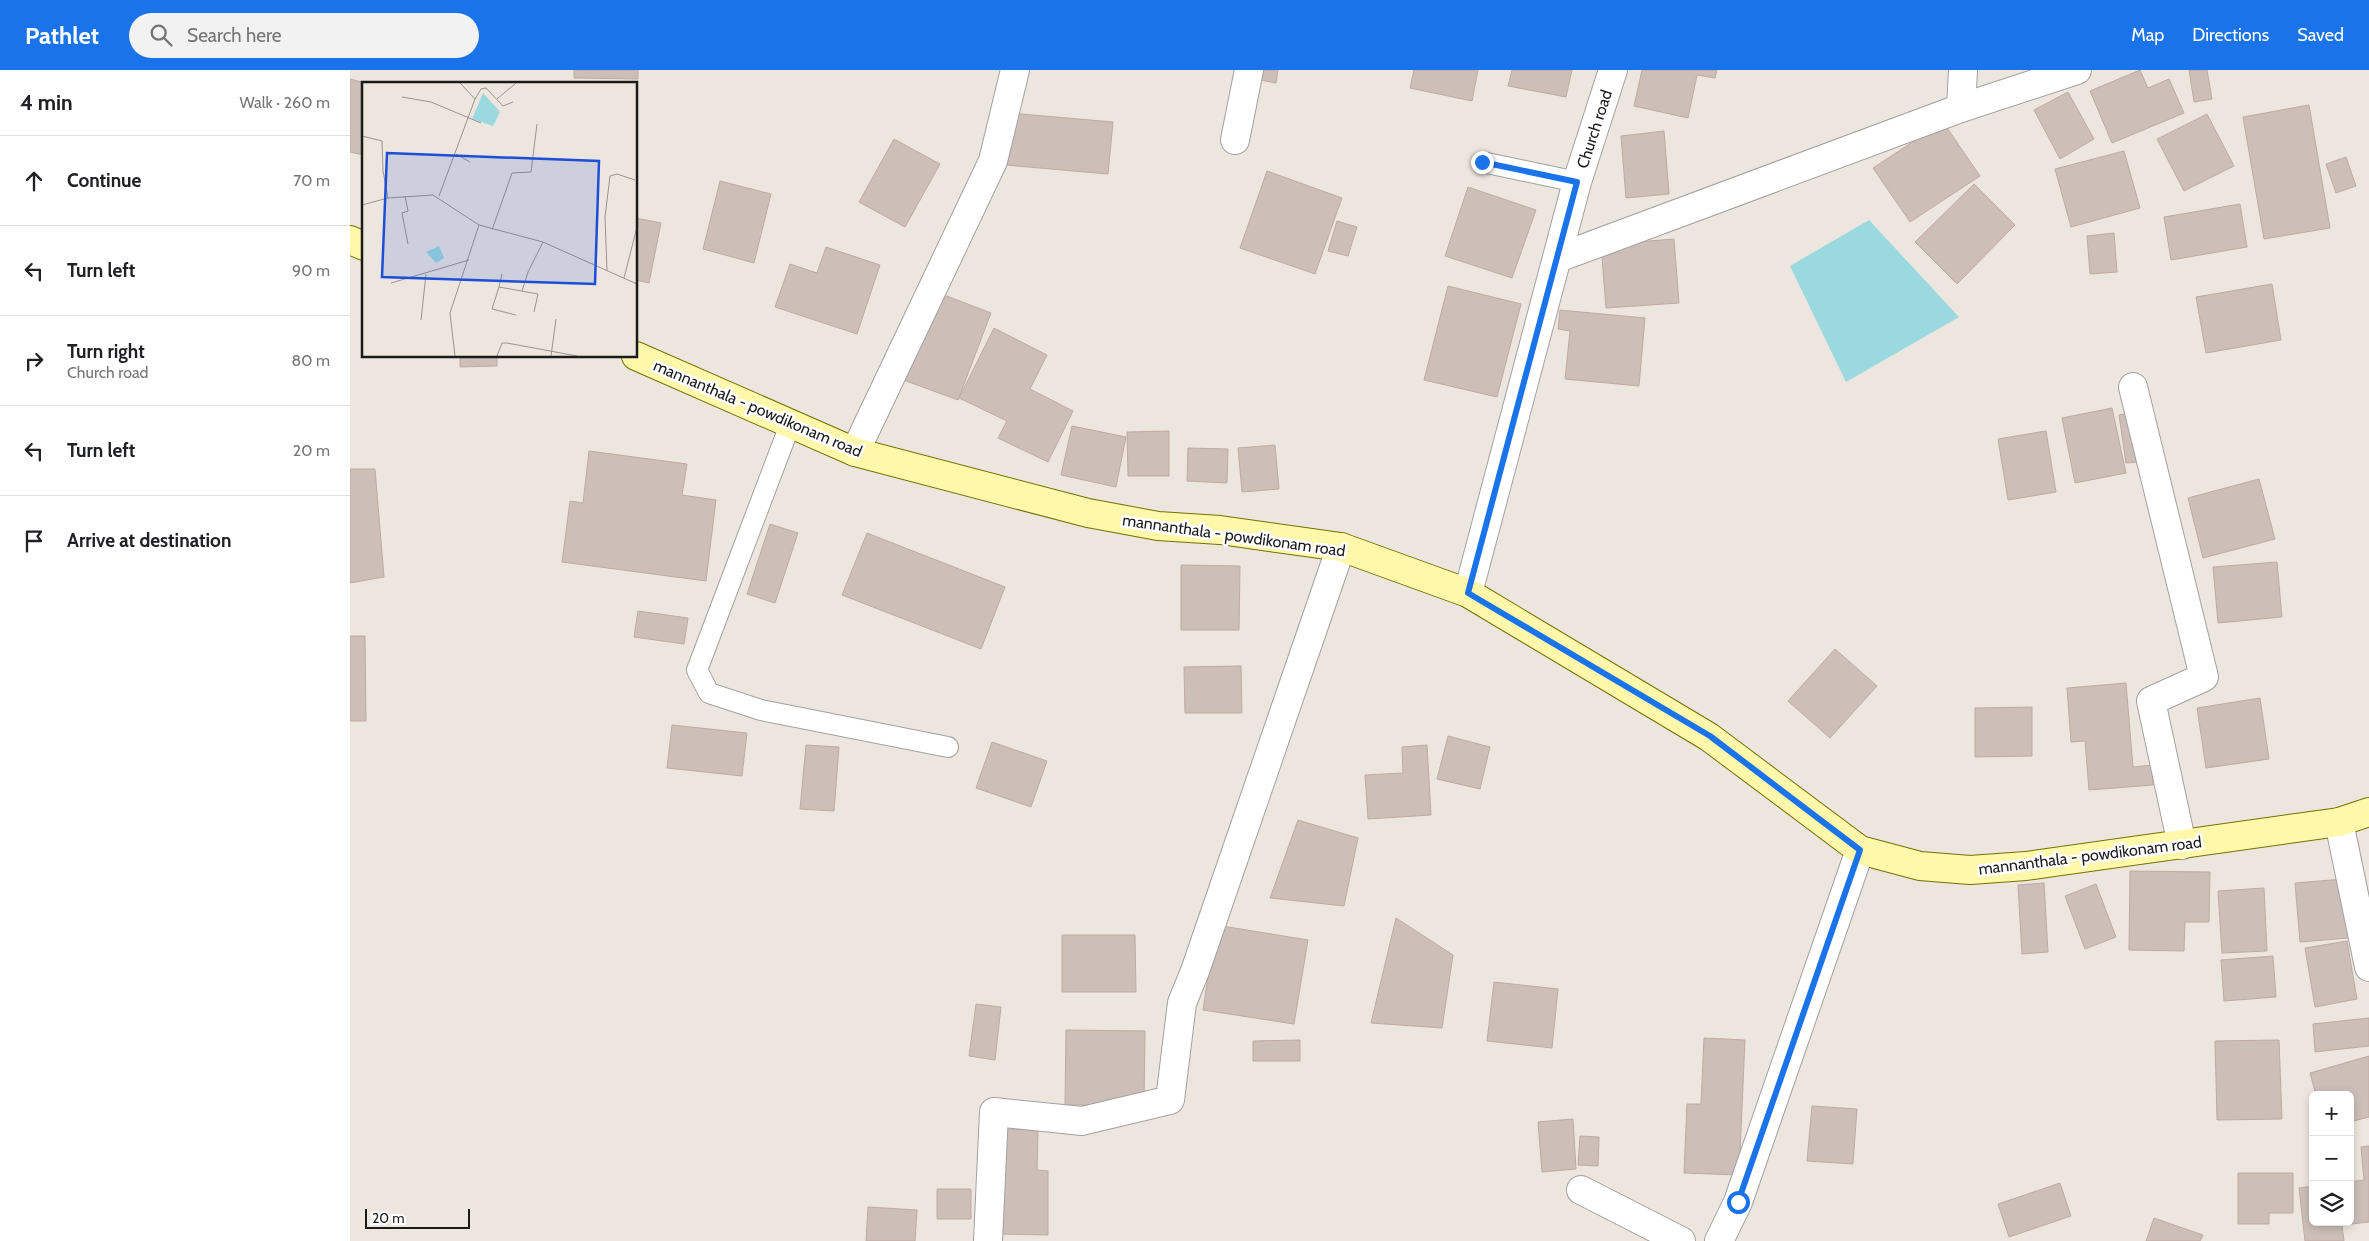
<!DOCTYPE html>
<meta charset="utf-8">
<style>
:root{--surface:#fff;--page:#f2f2f2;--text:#202124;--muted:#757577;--line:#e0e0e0;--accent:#1a73e8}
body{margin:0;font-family:Cabin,sans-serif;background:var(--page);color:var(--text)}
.controls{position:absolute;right:15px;bottom:15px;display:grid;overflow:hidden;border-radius:8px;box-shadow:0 2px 8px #0003}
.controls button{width:45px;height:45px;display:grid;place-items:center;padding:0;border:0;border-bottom:1px solid var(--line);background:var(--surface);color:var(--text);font:25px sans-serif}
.scale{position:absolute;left:15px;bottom:12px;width:105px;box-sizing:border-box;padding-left:5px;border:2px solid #1a1a1a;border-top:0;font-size:14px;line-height:18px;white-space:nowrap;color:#1a1a1a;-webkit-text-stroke:4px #fff;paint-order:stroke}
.stop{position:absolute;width:15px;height:15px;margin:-11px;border:4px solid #1a73e8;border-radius:50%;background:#fff}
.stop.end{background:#1a73e8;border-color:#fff;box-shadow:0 1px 5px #0008}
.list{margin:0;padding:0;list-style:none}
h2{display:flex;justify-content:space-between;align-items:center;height:65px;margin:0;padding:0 20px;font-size:21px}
h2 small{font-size:16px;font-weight:400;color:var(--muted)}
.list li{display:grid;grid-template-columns:32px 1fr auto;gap:15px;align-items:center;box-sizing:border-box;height:90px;padding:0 20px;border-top:1px solid var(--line)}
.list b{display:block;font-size:19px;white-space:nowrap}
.list p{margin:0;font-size:16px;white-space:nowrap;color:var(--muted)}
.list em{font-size:16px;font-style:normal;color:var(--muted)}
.icon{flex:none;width:28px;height:28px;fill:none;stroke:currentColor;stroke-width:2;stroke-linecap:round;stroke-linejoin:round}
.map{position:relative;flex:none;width:2019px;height:1171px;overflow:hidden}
header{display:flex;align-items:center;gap:30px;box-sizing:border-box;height:70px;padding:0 25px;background:var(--accent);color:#fff}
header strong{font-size:24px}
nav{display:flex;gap:28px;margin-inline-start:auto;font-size:18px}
.search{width:350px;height:45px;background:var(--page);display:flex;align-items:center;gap:12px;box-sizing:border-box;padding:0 18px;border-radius:28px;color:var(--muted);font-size:19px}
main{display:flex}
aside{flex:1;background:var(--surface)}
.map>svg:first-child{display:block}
.water{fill:#9ad9e0}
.building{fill:#cdbeb8;stroke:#c0aaa0}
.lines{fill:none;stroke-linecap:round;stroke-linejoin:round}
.service-casing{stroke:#a1a1a1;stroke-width:22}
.minor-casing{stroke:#a1a1a1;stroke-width:30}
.tertiary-casing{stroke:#a1a1a1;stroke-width:30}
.secondary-casing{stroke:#737000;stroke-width:30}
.service{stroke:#fff;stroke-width:20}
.minor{stroke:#fff;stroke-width:28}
.tertiary{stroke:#fff;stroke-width:28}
.secondary{stroke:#fff8ab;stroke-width:28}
.route{stroke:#1a73e8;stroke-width:6}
.labels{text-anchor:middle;stroke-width:5;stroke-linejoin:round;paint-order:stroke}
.street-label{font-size:16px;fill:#1a1a1a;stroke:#fff}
.inset-road{fill:none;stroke:#999490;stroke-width:1}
.view{fill:#1d4ed8;fill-opacity:0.15;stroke:#1d4ed8;stroke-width:2.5}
.inset-edge{fill:none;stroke:#1a1a1a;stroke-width:2.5}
</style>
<header>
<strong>Pathlet</strong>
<div class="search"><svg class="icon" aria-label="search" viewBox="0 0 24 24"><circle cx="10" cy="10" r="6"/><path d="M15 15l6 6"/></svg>Search here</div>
<nav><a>Map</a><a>Directions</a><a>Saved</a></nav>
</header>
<main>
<aside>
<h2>4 min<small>Walk · 260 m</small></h2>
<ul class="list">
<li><svg class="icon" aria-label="ahead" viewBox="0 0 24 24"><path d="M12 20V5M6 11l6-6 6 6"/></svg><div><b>Continue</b></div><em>70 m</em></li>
<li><svg class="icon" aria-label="left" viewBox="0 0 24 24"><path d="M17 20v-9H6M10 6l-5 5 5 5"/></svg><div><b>Turn left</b></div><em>90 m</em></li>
<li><svg class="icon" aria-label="right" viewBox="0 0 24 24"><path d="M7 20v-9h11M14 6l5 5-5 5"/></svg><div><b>Turn right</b><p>Church road</p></div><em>80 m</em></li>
<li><svg class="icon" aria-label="left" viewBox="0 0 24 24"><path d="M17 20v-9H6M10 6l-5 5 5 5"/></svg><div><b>Turn left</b></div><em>20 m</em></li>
<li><svg class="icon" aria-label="arrive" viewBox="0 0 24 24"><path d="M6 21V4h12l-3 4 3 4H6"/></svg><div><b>Arrive at destination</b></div></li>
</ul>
</aside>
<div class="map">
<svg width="2019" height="1171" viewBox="0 0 2019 1171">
<rect width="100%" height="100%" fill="#ede6de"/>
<path class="water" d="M1519 150 1609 247 1496 312 1440 196Z"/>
<path class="building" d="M224 0H288V9L224 8Z
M895 0H928L926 13 894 7Z
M1064 0H1128L1122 31 1060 18Z
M1162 0H1222L1216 27 1158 16Z
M1292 0H1367L1365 8 1347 5 1338 48 1284 36Z
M1790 0 1798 18 1819 9 1834 43 1762 73 1740 21Z
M1839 0H1857L1862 29 1844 32Z
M0 9 19 14H14V85L0 82Z
M1718 22 1744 69 1710 89 1684 40Z
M1959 35 1980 158 1914 169 1893 47Z
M648 42 763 52 758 104 643 94Z
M1857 44 1884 96 1834 121 1807 69Z
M1593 52 1630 106 1560 152 1523 98Z
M1314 61 1319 124 1276 128 1271 66Z
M544 69 590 94 555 157 509 132Z
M1774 81 1790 138 1721 157 1705 99Z
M1996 87 2006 116 1986 123 1976 94Z
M917 101 992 128 965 204 890 178Z
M370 111 421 124 404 193 353 179Z
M1624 114 1665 155 1607 214 1565 172Z
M1118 117 1186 140 1162 208 1095 186Z
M1890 134 1897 177 1821 190 1814 147Z
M286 148 311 153 299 213 286 210Z
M987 151 1007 157 998 186 978 181Z
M1764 163 1767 202 1740 204 1737 166Z
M1324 169 1329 233 1256 238 1251 175Z
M476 177 530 195 507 264 425 237 440 194 467 203Z
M1922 214 1931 270 1856 283 1846 227Z
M1098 216 1171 234 1147 327 1074 310Z
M581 220 641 243 608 330 548 308Z
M1210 240 1295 248 1289 316 1215 309 1220 261 1208 259Z
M644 258 697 285 680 319 723 341 698 392 648 368 657 351 609 328Z
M110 286H147V296L110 297Z
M1762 338 1776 403 1725 413 1712 348Z
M1781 343 1788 392 1776 393 1769 345Z
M722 356 776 367 766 417 711 405Z
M819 361V406H778L777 362Z
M1696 361 1706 422 1658 430 1648 369Z
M925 375 929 419 892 422 888 378Z
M838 378 878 379 877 413 837 411Z
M239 381 337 394 332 425 366 430 356 511 212 492 220 431 233 433Z
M0 399H25L34 507 0 513Z
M1909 409 1925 469 1853 488 1838 428Z
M420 454 448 463 425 533 397 524Z
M517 463 655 517 631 579 492 525Z
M1927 492 1932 547 1868 553 1863 497Z
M831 495 890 496 889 560H831Z
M288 541 338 548 334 574 284 567Z
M0 566H15L16 651H0Z
M1485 579 1527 616 1480 668 1438 631Z
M891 596 892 643H835L834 597Z
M1776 613 1783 697 1802 695 1803 715 1739 720 1735 671 1721 672 1717 618Z
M1910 628 1919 689 1856 698 1847 638Z
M1682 637V686L1625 687V638Z
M322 655 397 663 392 706 317 698Z
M1098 666 1140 677 1130 719 1087 709Z
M642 672 697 691 681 737 626 718Z
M456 675 489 677 484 741 450 739Z
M1077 675 1081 745 1018 749 1015 705 1053 703 1052 677Z
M948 750 1008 768 994 836 920 828Z
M1780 801 1860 802 1859 852H1835L1834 881 1779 880Z
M1993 809 1998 868 1950 872 1945 813Z
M1694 813 1698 882 1672 884 1668 815Z
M1746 814 1766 867 1735 879 1715 826Z
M1914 818 1917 881 1872 883 1868 821Z
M1046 848 1103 885 1092 958 1021 953Z
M866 855 958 870 944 954 853 940Z
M712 865H785L786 922H712Z
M1997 871 2007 929 1965 937 1955 878Z
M1923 886 1926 927 1874 931 1871 890Z
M1144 912 1208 919 1202 978 1137 971Z
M626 934 651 937 645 990 619 986Z
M2019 948V976L1965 982 1963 954Z
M716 960 795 961 794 1035H715Z
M1354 968 1395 970 1389 1105 1334 1103 1337 1034H1351Z
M950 970V991H903V971Z
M1929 970 1932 1049 1867 1050 1865 971Z
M2019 986V1047L2000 1052V1025H1966L1960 1003Z
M1462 1036 1507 1039 1503 1094 1457 1091Z
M1223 1049 1226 1099 1192 1102 1188 1052Z
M651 1059 688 1060 687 1100 698 1101V1165L650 1164Z
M1230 1066 1249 1067 1248 1096 1228 1095Z
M2019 1076V1152L1992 1155 1994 1171H1955L1949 1118 1963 1116V1152H2000V1112L2014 1110 2011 1077Z
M1888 1103H1943V1143H1919V1154H1888Z
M1710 1113 1721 1146 1659 1167 1648 1134Z
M587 1119H621V1149H587Z
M518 1137 567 1140 565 1171H516Z
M1804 1148 1853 1165 1850 1171H1796Z"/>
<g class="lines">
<defs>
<path id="service" d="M1132 92 1227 112
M441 352 347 600 359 623 411 640 598 677"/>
<path id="minor" d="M1611 38 1613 0
M885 70 899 0
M1208 188 1611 38 1727 0
M1783 317 1854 607 1801 631 1832 775
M505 382 643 91 665 0
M1118 523 1227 112 1263 0
M1989 752 2019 897
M1231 1120 1331 1171
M638 1171 644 1042 732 1051 820 1030 832 933 845 901 991 477"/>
<path id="tertiary" d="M1369 1171 1388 1132 1510 780"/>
<path id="secondary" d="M0 170 14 176
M286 286 505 382 738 443 808 456 870 460 991 477 1118 523 1359 667 1510 780 1570 796 1620 800 1676 796 1989 752 2019 742"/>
</defs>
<use href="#service" class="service-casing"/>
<use href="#minor" class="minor-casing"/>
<use href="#tertiary" class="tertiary-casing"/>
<use href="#secondary" class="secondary-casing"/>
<use href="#service" class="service"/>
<use href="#minor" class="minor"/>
<use href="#tertiary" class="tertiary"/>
<use href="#secondary" class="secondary"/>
</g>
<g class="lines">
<path class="route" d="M1132 92 1227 112 1118 523 1360 666 1510 780 1388 1132"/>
</g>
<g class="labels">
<g class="street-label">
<text transform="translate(1244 59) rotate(-72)" y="6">Church road</text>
<text transform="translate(408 338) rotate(23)" y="6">mannanthala - powdikonam road</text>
<text transform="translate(884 465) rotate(8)" y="6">mannanthala - powdikonam road</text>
<text transform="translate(1740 785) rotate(-7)" y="6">mannanthala - powdikonam road</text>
</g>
</g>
<g transform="translate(12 12)">
<rect width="275" height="275" fill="#ede6de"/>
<path d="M121 11 138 30 131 44 110 37ZM77 164 82 176 74 181 64 170Z" fill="#9ad9e0"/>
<path class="inset-road" d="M40 15 69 20 119 41M113 17 119 7 124 6 141 24 151 20M135 17 154 1M0 54 20 59 21 89 26 116M94 72 108 80M43 114 46 129 40 131 46 162M77 114 113 17 98 1M0 123 26 116 71 113 117 143 181 160 275 202M130 148 150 91 169 90 175 42M245 189 243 135 248 94 255 92 273 98M140 192 137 205 176 212 172 230M262 196 275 145M29 201 107 178M137 205 130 227 154 233M160 209 166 190 181 160M59 238 64 192M93 274 88 231 117 143M135 274 140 261H145L215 274M189 274 194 237"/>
<path class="view" d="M25 71 237 79 233 202 20 195Z"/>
<rect width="275" height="275" class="inset-edge"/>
</g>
</svg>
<div class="controls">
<button>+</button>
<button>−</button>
<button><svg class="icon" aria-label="layers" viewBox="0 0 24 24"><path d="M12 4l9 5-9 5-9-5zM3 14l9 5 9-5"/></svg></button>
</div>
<div class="scale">20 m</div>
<div class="stop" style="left:1388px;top:1132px"></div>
<div class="stop end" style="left:1132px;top:92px"></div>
</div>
</main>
